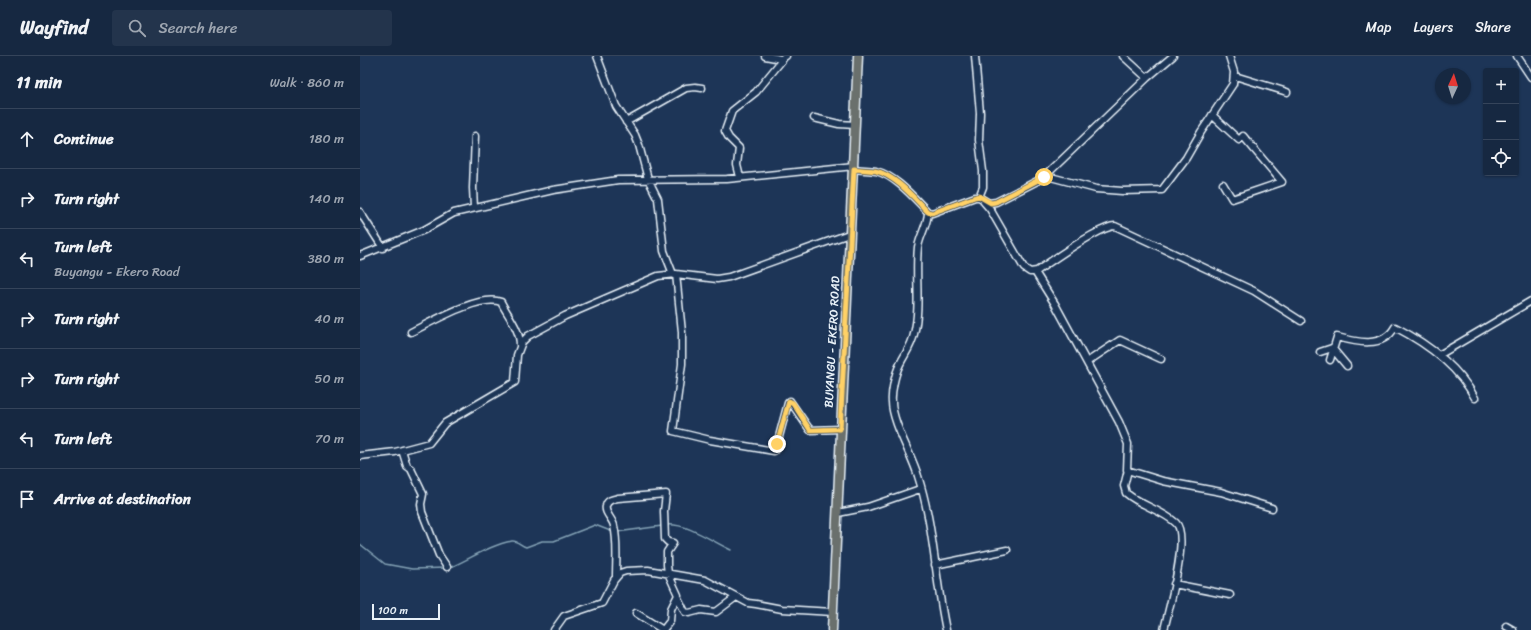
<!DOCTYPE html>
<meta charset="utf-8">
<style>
:root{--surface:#162841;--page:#23344c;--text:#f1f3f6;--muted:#9ea6b1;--line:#35445a}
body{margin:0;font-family:Sriracha,sans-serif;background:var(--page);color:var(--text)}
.controls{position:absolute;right:12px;top:12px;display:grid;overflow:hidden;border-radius:4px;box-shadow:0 1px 3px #0004}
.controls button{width:36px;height:36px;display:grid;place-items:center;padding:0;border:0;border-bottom:1px solid var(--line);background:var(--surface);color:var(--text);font:20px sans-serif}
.compass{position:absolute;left:1075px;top:12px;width:36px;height:36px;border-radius:50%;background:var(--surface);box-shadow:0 1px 3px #0004;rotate:4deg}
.scale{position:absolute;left:12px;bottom:10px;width:68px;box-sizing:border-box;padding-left:4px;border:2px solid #e8f1f8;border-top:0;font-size:11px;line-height:14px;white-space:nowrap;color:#e8f1f8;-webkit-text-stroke:3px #1d3557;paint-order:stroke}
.stop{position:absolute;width:12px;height:12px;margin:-9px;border:3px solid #ffd166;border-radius:50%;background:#fff}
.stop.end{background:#ffd166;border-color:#fff;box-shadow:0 1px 4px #0008}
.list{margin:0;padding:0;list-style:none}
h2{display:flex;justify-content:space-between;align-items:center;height:52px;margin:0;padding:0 16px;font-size:17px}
h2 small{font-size:13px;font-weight:400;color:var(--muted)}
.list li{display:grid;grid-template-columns:26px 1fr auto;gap:12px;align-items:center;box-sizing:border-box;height:60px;padding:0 16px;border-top:1px solid var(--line)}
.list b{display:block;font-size:15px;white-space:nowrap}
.list p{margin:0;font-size:13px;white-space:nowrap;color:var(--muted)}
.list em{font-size:13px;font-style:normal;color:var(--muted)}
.icon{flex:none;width:22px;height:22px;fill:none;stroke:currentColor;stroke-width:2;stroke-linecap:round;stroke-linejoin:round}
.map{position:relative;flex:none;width:1171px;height:574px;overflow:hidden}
header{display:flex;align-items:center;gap:24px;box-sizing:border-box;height:56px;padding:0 20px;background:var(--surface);border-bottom:1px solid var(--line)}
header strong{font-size:19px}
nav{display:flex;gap:22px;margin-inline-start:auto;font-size:14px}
.search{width:280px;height:36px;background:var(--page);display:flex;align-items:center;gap:10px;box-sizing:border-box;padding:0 14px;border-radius:4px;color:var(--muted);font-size:15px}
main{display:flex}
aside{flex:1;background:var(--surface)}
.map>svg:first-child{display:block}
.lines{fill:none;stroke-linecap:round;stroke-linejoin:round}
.stream{stroke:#84a2b5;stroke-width:1.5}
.minor-casing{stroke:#e8f1f8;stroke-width:9}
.major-casing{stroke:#e8f1f8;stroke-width:11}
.minor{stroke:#1d3557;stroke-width:6}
.major{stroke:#6b706d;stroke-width:8}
.route{stroke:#ffd166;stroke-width:5}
.labels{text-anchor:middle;stroke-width:3;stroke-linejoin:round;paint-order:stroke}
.street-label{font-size:12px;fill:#e8f1f8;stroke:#1d3557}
</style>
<header>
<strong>Wayfind</strong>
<div class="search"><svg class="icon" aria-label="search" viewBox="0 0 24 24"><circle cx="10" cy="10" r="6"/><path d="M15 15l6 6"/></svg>Search here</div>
<nav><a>Map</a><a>Layers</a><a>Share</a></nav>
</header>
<main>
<aside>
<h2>11 min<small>Walk · 860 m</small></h2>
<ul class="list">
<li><svg class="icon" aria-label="ahead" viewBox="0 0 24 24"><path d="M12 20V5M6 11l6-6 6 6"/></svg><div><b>Continue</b></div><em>180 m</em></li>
<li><svg class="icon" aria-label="right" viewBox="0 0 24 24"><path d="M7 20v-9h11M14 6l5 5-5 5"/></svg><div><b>Turn right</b></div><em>140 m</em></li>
<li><svg class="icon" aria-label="left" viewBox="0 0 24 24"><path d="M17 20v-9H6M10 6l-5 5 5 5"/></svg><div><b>Turn left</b><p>Buyangu - Ekero Road</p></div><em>380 m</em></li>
<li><svg class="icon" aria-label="right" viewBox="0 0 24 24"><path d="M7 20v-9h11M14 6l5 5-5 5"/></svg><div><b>Turn right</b></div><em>40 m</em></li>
<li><svg class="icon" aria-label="right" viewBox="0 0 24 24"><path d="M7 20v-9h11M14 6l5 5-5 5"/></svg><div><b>Turn right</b></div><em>50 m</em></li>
<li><svg class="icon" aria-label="left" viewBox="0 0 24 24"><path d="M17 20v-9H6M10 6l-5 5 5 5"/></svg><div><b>Turn left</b></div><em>70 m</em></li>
<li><svg class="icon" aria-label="arrive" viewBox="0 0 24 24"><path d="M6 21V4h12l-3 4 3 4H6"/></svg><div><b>Arrive at destination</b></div></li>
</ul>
</aside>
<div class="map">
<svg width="1171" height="574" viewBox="0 0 1171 574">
<rect width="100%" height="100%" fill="#1d3557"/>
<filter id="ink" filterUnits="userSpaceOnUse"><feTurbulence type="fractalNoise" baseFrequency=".025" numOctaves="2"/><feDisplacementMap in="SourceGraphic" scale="8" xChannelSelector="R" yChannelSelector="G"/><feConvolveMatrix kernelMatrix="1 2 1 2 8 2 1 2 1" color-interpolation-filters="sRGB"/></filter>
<g filter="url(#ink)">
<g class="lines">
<path class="stream" d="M306 469C328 467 351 485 371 494
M257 476 302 470
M0 488 25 508 52 513 85 512
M89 512C110 503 130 489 152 485 157 484 161 490 166 491L182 485H194L235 469 253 476"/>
<defs>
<path id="minor" d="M237 0 256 50 275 79 279 89 288 123 298 143 304 195 313 218
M405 0 421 3 426 0
M615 0 620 57 619 84 623 115V131L619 141
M763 0 787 22 813 0
M1157 0 1171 21
M875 20 927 36
M852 59 879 84 883 80 922 126 872 143 863 128
M454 62 479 68 495 69
M266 66 326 32 335 31 342 32
M494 113C501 114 509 114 516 115 536 120 554 142 568 156L572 157 615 141H619L629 147 636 146 687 120 736 133 762 135 802 134 826 102 841 76 873 28 874 16 869 0
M380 121 377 109 379 92 369 82 365 75 372 55 396 36 423 3
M684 121 787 22
M624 146 630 153 664 212 670 216 677 215C691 205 741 170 755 170L894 235 941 265
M114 152 113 132 115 80
M0 156 23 192
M568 156C568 168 560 179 558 191 555 220 561 250 554 278 552 289 545 298 540 308 535 318 531 336 532 346 532 366 552 399 558 420 574 470 575 523 586 574
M0 200 64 174 94 157 193 134 258 124 367 123 494 110
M675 216 695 248 759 366 768 388 767 414 803 425 861 436 912 452
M316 218 322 276V308L313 375 350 384 414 395 416 392 428 347 430 345 450 374 481 373
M51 276C72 266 119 238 141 246 148 260 160 273 160 289
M972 292 987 310
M960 296 972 292
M1079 299 1171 245
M970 304 977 281C996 286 1023 293 1035 271 1068 288 1098 310 1115 342
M727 306 760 284 801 303
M42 394 47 410 51 413 63 438 61 448 62 456 79 499 87 511
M0 400 35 396 69 387 85 367 155 326 157 299 162 286 168 280 205 260 298 220 316 218 357 223 369 221 489 178
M768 414 764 430 766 437C781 450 802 454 816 467 830 480 808 555 804 574
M478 457 508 451 560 433
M575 509 647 494
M256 521C256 505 258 486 254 470 253 463 244 457 246 450 247 444 253 443 258 442L306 438 304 455 305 483 308 486 313 487 307 496V509L308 517 318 539 311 553 310 565 303 574
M814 528 870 539
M318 542 325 556 329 557 341 554 356 556 376 541
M276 557 303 574
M1146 570 1153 574
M194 574 204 560 242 547 254 524 260 517 266 515 288 514 345 524 388 547 396 548 422 553 473 556"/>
<path id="major" d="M472 574 498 0"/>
</defs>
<use href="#minor" class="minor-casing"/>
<use href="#major" class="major-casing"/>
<use href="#minor" class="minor"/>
<use href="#major" class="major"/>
</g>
</g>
<g class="lines" filter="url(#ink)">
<path class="route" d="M417 388 429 345 433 347 450 374 480 373 494 113C501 114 509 114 516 115 536 120 554 142 568 156L572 157 615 141 619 140 631 147 636 146 684 121"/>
</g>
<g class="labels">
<g class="street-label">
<text transform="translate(472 286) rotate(-87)" y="4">BUYANGU - EKERO ROAD</text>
</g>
</g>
</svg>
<div class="controls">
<button>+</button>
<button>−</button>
<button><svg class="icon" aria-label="locate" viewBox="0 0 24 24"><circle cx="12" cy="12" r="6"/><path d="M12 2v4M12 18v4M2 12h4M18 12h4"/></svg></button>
</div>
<svg class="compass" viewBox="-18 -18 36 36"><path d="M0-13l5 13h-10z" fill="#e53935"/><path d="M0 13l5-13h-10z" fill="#9ea6b1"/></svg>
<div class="scale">100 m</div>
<div class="stop" style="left:684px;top:121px"></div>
<div class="stop end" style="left:417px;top:388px"></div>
</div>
</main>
